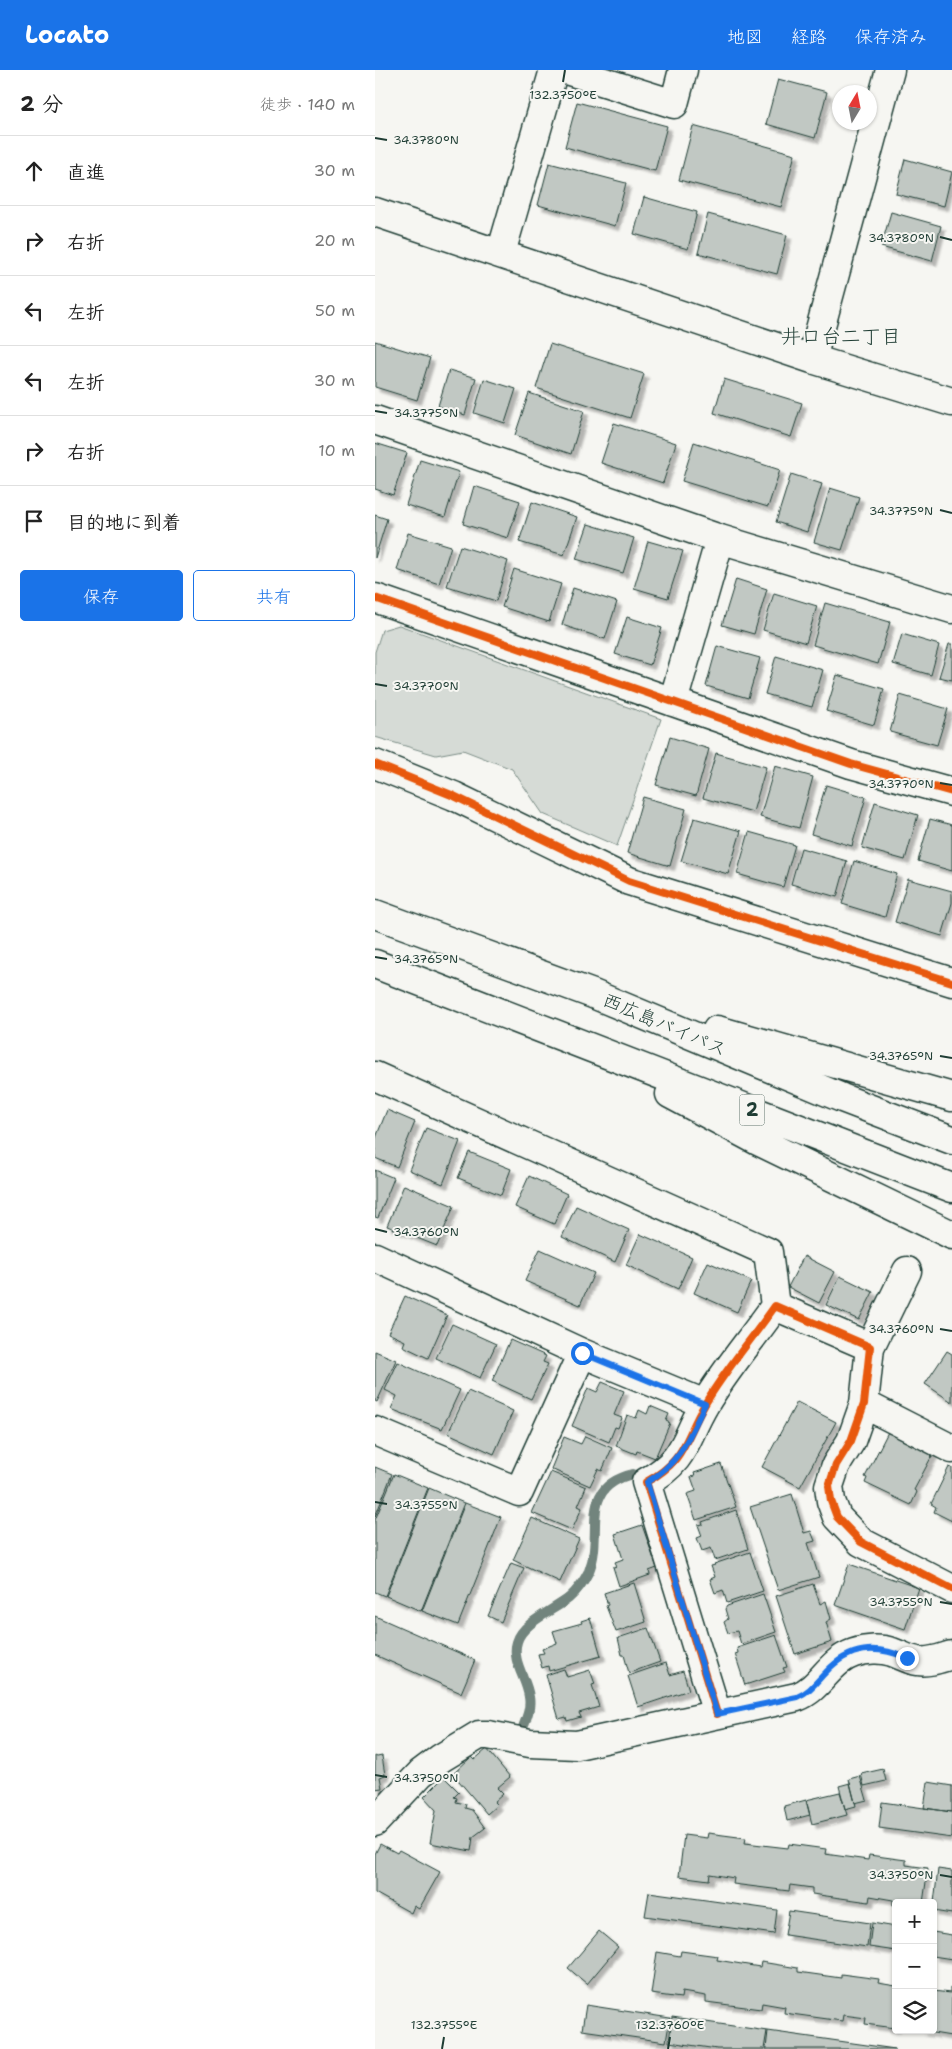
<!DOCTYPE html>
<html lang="ja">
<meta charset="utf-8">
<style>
:root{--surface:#fff;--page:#f6f6f6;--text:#222;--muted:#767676;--line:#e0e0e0;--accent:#1a73e8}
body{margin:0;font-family:"Shantell Sans","Klee One",sans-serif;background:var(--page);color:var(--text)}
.controls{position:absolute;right:15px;bottom:15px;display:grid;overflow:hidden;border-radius:5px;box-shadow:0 1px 4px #0004}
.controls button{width:45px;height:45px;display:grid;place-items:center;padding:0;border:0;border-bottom:1px solid var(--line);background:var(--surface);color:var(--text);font:25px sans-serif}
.compass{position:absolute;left:457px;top:15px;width:45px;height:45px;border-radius:50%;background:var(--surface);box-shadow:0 1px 4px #0004;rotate:10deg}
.stop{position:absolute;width:15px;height:15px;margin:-11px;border:4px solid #1a73e8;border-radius:50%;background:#fff}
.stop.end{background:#1a73e8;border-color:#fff;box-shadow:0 1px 5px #0008}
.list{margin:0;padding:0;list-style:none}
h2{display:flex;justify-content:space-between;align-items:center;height:65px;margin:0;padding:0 20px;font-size:21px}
h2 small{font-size:16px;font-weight:400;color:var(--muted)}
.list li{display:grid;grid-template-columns:32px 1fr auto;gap:15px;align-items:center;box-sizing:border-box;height:70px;padding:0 20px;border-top:1px solid var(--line)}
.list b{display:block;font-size:19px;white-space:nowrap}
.list em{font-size:16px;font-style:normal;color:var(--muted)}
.actions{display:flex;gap:10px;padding:15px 20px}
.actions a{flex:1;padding:11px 0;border:1px solid var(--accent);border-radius:5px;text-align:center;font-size:18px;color:var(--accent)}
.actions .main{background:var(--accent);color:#fff}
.icon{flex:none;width:28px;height:28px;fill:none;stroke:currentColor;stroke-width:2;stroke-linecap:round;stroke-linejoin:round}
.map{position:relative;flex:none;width:577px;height:1979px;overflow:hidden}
header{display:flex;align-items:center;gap:30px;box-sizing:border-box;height:70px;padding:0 25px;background:var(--accent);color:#fff}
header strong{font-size:24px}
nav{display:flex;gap:28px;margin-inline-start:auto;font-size:18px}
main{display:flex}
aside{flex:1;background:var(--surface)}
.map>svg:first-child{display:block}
.green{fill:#d6dbd6;stroke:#7a8c85}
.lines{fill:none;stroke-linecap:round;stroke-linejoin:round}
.stream{stroke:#72847d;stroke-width:10}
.building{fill:#c1c8c3;stroke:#1f3d34;filter:url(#shadow)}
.minor-casing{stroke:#1f3d34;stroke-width:31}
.highway-casing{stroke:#1f3d34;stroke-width:31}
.minor{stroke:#f6f6f2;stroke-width:28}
.highway{stroke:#f6f6f2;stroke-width:28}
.cycleway-casing{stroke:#f6f6f2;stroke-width:11}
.cycleway{stroke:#e8590c;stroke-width:8}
.route{stroke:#1a73e8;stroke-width:6}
.ticks{fill:none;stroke:#1f3d34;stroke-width:2}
.labels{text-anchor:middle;stroke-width:4;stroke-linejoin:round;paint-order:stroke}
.shield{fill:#f6f6f2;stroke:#60746d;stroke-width:1}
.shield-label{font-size:18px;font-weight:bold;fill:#1f3d34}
.street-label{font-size:19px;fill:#1f3d34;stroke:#f6f6f2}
.neighbourhood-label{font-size:20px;fill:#1f3d34;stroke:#f6f6f2}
.ticks-label{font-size:12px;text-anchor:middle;fill:#1f3d34;stroke:#f6f6f2;stroke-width:4;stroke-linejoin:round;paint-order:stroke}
</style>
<header>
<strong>Locato</strong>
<nav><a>地図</a><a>経路</a><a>保存済み</a></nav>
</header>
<main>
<aside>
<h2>2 分<small>徒歩 · 140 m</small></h2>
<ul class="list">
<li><svg class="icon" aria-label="ahead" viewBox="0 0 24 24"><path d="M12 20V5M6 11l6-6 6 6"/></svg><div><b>直進</b></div><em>30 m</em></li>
<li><svg class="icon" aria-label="right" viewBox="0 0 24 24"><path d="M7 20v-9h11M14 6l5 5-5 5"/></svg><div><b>右折</b></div><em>20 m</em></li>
<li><svg class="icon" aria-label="left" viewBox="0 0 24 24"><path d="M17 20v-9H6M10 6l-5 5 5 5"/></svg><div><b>左折</b></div><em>50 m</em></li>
<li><svg class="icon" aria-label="left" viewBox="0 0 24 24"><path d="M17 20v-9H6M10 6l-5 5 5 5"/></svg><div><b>左折</b></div><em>30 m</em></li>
<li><svg class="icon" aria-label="right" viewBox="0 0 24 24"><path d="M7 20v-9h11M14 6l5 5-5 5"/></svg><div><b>右折</b></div><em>10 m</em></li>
<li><svg class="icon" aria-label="arrive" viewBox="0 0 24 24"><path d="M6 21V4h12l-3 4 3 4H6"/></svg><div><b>目的地に到着</b></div></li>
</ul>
<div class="actions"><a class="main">保存</a><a>共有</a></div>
</aside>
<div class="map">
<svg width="577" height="1979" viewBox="0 0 577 1979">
<defs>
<filter id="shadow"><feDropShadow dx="4.5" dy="4.5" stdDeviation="1" flood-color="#0004"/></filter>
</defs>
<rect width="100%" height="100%" fill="#f6f6f2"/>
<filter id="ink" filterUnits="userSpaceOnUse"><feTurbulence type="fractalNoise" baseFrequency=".02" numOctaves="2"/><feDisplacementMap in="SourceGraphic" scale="10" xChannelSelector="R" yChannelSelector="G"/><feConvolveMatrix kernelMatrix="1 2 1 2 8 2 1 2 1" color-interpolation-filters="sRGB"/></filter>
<g filter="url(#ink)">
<path class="green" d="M24 555 286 649 242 776 168 744 137 699 88 680 61 685 0 667V582L7 560Z"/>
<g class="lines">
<path class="stream" d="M148 1657C152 1647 156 1637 154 1627 152 1609 136 1591 142 1572 147 1553 179 1540 194 1528 202 1521 209 1511 214 1501 230 1462 201 1418 258 1404"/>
</g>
<path class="building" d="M403 9 452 22 440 68 391 54Z
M202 32 292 56 280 101 190 77Z
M318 56 420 84 406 137 304 110Z
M530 89 577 102 569 136 521 124Z
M174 93 251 113 240 156 163 135Z
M269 127 322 142 313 179 259 164Z
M516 142 566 156 557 191 506 177Z
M333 144 412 165 402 204 323 183Z
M0 271 55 288 42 330 0 317Z
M175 274 269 304 255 348 161 318Z
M74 300 101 308 90 345 63 336Z
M109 309 141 319 130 353 99 343Z
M349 309 427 333 416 367 339 343Z
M154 323 209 341 196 384 140 365Z
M239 353 301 373 288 413 226 393Z
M319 372 405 400 393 437 307 411Z
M0 373 32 383 18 425 0 419Z
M45 390 84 402 70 447 31 435Z
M416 404 447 414 432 462 401 452Z
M99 416 145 431 133 468 88 454Z
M455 418 484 427 467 480 439 472Z
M157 432 202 447 189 485 144 472Z
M0 445 12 449 0 488Z
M213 454 259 468 248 503 201 489Z
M33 463 76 476 64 514 22 500Z
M273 471 308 481 293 528 259 518Z
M85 476 133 491 121 531 72 516Z
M139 499 186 514 174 552 127 537Z
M361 509 392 519 379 564 347 555Z
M198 518 242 532 230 569 187 555Z
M399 523 442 536 431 573 388 560Z
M450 533 515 552 503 594 438 575Z
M252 547 287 558 275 595 240 584Z
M527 564 564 575 556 605 518 594Z
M574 574H577V610L564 607Z
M342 576 385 588 373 628 331 616Z
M401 586 448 600 437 637 390 624Z
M462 605 509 619 499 655 451 641Z
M525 625 573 639 562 675 515 662Z
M295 667 334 679 321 726 281 715Z
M341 683 391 697 378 742 328 728Z
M400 696 438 707 424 758 385 747Z
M451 715 491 727 477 776 436 764Z
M268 727 311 739 295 796 252 783Z
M500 732 543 745 530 790 487 778Z
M319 748 366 761 353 804 306 791Z
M555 749 577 755V801L543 791Z
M374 762 420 775 408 817 362 804Z
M426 778 472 791 462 827 416 814Z
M479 791 522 804 510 847 467 834Z
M533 809 577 821V833L567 866 520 852Z
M12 1040 40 1052 22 1097 0 1088V1070Z
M51 1058 85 1071 68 1114 34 1100Z
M94 1082 136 1099 126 1125 83 1108Z
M0 1100 19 1108 3 1148 0 1147Z
M154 1106 192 1124 179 1154 140 1137Z
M29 1115 79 1136 62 1176 12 1156Z
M201 1136 254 1160 240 1192 187 1167Z
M265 1164 317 1187 303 1219 251 1195Z
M165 1179 219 1203 205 1235 150 1211Z
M429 1186 460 1202 444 1233 413 1217Z
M333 1192 376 1211 362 1242 319 1223Z
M465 1206 498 1222 484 1250 451 1235Z
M30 1226 72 1245 53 1288 28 1276 30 1271 13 1263Z
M77 1254 121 1274 105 1308 61 1288Z
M135 1270 171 1286 168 1292 173 1294 156 1329 117 1311Z
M0 1281 21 1290 2 1332 0 1331Z
M572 1281 577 1284V1332L550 1314Z
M23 1292 85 1320 67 1359 16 1339 22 1326 10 1320Z
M227 1312 249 1321 239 1345 247 1348 243 1358 240 1357 234 1372 197 1356 213 1318 222 1322Z
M93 1321 138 1341 119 1384 73 1363Z
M422 1332 461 1352 425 1417 387 1397Z
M275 1336 294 1344 291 1351 295 1353 280 1388 262 1381 261 1384 241 1376 252 1345 261 1348 264 1340 272 1344Z
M515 1358 560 1380 539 1420 542 1422 536 1435 490 1413 492 1408 490 1407Z
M210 1366 237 1378 227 1401 223 1399 215 1416 176 1399 189 1367 206 1374Z
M346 1394 361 1437 321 1450 312 1424 321 1421 316 1407 320 1406 319 1403Z
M0 1397 17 1404 0 1447Z
M574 1397 577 1398V1451L559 1442 561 1437 556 1434Z
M176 1402 211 1417 203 1436 207 1438 197 1460 157 1443Z
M19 1404 53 1418 10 1526 0 1522V1450Z
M54 1418 89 1433 46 1541 11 1526Z
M417 1424 429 1463 436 1461 440 1471 433 1473 444 1507 403 1520 375 1437Z
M90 1433 126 1447 83 1555 47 1541Z
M361 1440 373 1479 340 1490 336 1478 327 1481 322 1468 327 1466 323 1455 328 1454 327 1452Z
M157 1448 204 1469 185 1512 138 1490Z
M267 1455 282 1498 274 1501 275 1505 244 1516 238 1497 242 1496 240 1492 248 1489 240 1464Z
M375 1482 388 1521 352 1533 348 1520 340 1523 335 1509 340 1507 336 1496 340 1495 339 1494Z
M136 1493 149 1498 126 1552 113 1546Z
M474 1494 544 1518 530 1559 460 1535Z
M259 1513 271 1552 241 1562 231 1536 233 1535 229 1523Z
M438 1514 445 1534 451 1531 456 1549 451 1552 457 1572 420 1584 401 1526Z
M388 1524 401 1562 366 1574 362 1561 353 1563 349 1552 353 1549 350 1539 352 1536Z
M0 1546 100 1590 86 1623 0 1585Z
M215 1548 226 1586 174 1601 173 1596 167 1598 163 1584 169 1583 167 1579 182 1573 178 1561 207 1553 206 1551Z
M273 1558 285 1592 254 1603 249 1585H247L243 1568Z
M401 1565 412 1597 408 1598 410 1602 370 1615 360 1584 363 1583 362 1578Z
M291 1593 295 1605 308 1601 314 1620 263 1637 253 1606Z
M189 1599 192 1607 215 1600 220 1614 217 1615 224 1637 204 1643 206 1647 192 1651 191 1647 184 1649 171 1605Z
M112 1679 135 1707 122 1718 128 1724 119 1732 122 1735 112 1744 78 1704 96 1687 99 1690Z
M0 1686 2 1687 7 1686 10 1705 5 1707 7 1718 0 1719Z
M508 1699 511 1711 489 1716 486 1704Z
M485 1706 492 1730 480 1733 474 1709Z
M69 1707 84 1722 79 1727 82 1728 81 1732 91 1734 90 1738 97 1740 110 1758 98 1767 96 1781 55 1773 61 1740 49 1727Z
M553 1712 577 1716V1742L549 1738Z
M475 1713 481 1736 470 1739 464 1716Z
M465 1722 472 1745 437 1754 431 1730Z
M431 1730 435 1745 412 1751 409 1736Z
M507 1732 577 1742V1768L504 1758Z
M333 1763 371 1768 370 1773 413 1778 414 1774 451 1779 450 1784 493 1790 494 1785 531 1790V1795L553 1798 548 1833H521V1836L518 1835V1830L495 1826 494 1832 437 1824V1818L415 1815 414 1821 358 1814 359 1808 335 1804 334 1810 304 1806 309 1765 332 1768Z
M5 1774 22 1783 24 1780 65 1802 44 1839 39 1836 36 1843 0 1823V1784Z
M563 1799 577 1801V1844L558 1841Z
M274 1822 402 1840 399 1864 270 1846Z
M414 1841 495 1853 492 1877 410 1865Z
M497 1853 521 1857V1881L494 1877Z
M224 1861 243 1877 212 1914 193 1898Z
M558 1862 577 1865V1889L558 1886Z
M306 1881 343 1886 342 1890 385 1897 386 1892 423 1898V1902L466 1908V1904L504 1909 503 1913 521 1916 520 1958 490 1954 491 1948 468 1945 467 1951 409 1943 410 1937 387 1933 386 1939 331 1932V1926L307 1922 306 1928 276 1924 282 1882 305 1886Z
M575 1918 577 1919 576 1966 546 1961 558 1960V1921L575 1923Z
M211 1935 295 1948 291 1972 207 1960Z
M297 1947 392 1961 389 1979H342L294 1972Z
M393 1961 520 1979H391Z"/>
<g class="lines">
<defs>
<path id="minor" d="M191 0 299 34 308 0
M0 142 437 289 577 332
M126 183 179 0
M437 289 515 0
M0 350 345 469 577 539
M0 528 476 694 577 722
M298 632 345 469
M0 694 79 726 254 811 577 912
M0 1006 393 1182 400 1236
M0 1187 207 1283 330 1334
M495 1277 532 1201
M489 1334 577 1379
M0 1361 144 1422 207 1283
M342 1644 271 1412C312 1390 309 1369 330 1334 350 1300 377 1269 400 1236L495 1277 489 1334 476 1371 461 1395 454 1416 456 1431 462 1447 486 1472 577 1519
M0 1752 46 1703 66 1688 104 1665H113L155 1673 202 1675 422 1627C446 1618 454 1591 479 1583 491 1579 506 1578 517 1582 526 1585 534 1590 543 1591 554 1593 566 1588 577 1585"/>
<path id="highway" d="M0 844 218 924 467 1028 577 1070
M0 894 577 1118
M342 960 577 1027
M295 1024 383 1071 577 1165"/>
</defs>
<use href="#minor" class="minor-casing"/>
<use href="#highway" class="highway-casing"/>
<use href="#minor" class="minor"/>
<use href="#highway" class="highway"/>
<defs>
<path id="cycleway" d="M0 528 476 694 577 722
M0 694 79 726 254 811 577 912
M342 1644 271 1412C312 1390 309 1369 330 1334 350 1300 377 1269 400 1236L495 1277 489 1334 476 1371 461 1395 454 1416 456 1431 462 1447 486 1472 577 1519"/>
</defs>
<use href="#cycleway" class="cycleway-casing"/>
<use href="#cycleway" class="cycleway"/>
</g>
</g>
<g class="lines" filter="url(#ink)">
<path class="route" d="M207 1283 330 1334C314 1368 305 1393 272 1412L342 1644 422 1627C436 1621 441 1612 451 1602 475 1576 501 1575 532 1588"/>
</g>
<path class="ticks" d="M188 12 190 0M0 68 12 70M565 167 577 170M0 341 12 343M565 440 577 443M0 614 12 616M565 713 577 715M0 887 12 889M565 986 577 988M0 1159 12 1162M565 1259 577 1261M0 1432 12 1434M565 1532 577 1534M0 1705 12 1707M565 1805 577 1807M67 1979 69 1967M293 1979 295 1967"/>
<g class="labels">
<rect class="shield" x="364.5" y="1024.5" width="25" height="31" rx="4"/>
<g class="shield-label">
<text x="377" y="1046">2</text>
</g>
<g class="street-label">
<text transform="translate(290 954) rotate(23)" y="7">西広島バイパス</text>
</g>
<g class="neighbourhood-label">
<text x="466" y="273">井口台二丁目</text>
</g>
</g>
<g class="ticks-label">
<text x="188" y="29">132.3750°E</text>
<text x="51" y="74">34.3780°N</text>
<text x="526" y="172">34.3780°N</text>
<text x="51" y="347">34.3775°N</text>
<text x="526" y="445">34.3775°N</text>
<text x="51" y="620">34.3770°N</text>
<text x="526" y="718">34.3770°N</text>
<text x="51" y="893">34.3765°N</text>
<text x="526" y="990">34.3765°N</text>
<text x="51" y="1166">34.3760°N</text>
<text x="526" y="1263">34.3760°N</text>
<text x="51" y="1439">34.3755°N</text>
<text x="526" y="1536">34.3755°N</text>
<text x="51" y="1712">34.3750°N</text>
<text x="526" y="1809">34.3750°N</text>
<text x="69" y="1959">132.3755°E</text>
<text x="295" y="1959">132.3760°E</text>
</g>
</svg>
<div class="controls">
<button>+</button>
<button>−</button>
<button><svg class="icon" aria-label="layers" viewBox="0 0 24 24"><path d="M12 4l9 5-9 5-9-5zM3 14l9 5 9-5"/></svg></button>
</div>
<svg class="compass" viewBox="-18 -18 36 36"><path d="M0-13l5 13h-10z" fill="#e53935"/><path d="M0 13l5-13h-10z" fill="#767676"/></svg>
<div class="stop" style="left:207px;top:1283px"></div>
<div class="stop end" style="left:532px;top:1588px"></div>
</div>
</main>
